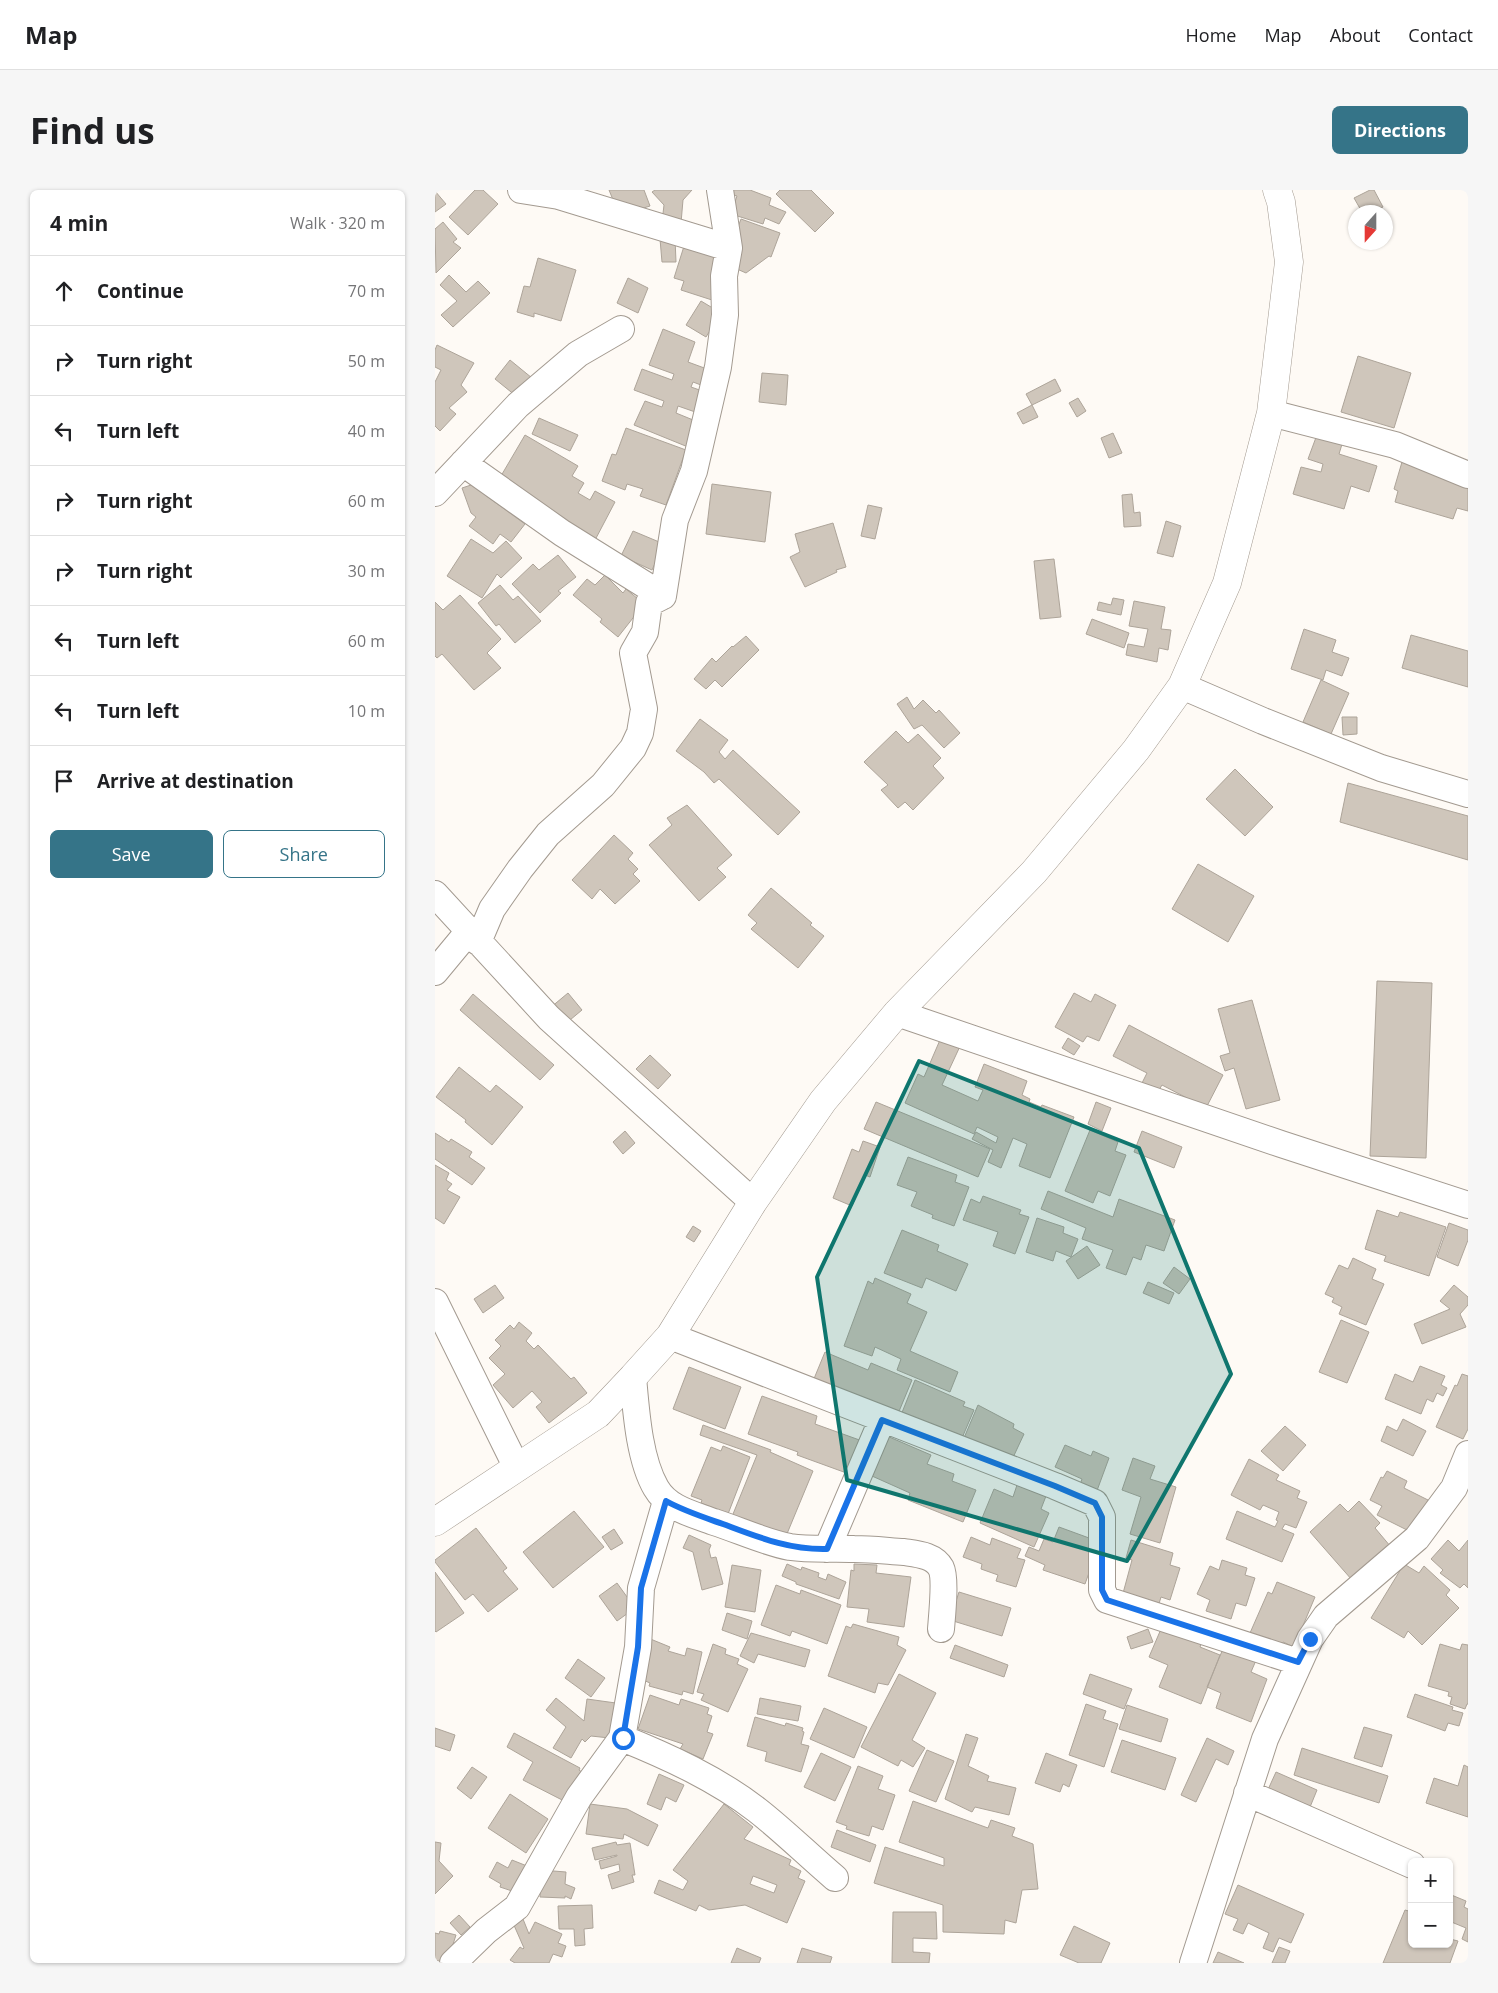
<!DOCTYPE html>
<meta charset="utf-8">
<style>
:root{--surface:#fff;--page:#f6f6f6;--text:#202124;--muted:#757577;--line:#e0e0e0;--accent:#357488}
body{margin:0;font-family:"Open Sans",sans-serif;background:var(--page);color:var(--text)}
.controls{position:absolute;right:15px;bottom:15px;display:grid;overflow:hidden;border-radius:8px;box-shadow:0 1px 4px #0004}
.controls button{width:45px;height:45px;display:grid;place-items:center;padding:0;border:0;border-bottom:1px solid var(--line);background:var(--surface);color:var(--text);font:25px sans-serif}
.compass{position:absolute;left:913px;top:15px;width:45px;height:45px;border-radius:50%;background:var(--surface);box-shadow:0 1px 4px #0004;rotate:201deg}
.stop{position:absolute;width:15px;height:15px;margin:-11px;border:4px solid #1a73e8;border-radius:50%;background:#fff}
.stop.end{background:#1a73e8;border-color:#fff;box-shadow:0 1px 5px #0008}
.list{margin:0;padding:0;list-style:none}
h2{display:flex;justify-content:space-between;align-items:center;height:65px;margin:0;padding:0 20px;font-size:21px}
h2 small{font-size:16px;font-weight:400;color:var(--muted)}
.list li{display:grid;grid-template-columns:32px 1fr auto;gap:15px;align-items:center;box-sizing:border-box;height:70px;padding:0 20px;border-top:1px solid var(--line)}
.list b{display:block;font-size:19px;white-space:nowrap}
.list em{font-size:16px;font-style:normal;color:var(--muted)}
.actions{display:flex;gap:10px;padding:15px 20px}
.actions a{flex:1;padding:11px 0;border:1px solid var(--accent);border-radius:8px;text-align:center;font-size:18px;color:var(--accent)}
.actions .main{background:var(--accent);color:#fff}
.icon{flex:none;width:28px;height:28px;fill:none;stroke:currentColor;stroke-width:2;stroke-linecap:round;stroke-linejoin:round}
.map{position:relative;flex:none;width:1033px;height:1773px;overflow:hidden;border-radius:8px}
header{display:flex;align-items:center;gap:30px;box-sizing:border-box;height:70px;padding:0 25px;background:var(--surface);border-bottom:1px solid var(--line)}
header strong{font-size:24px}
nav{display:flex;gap:28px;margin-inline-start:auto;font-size:18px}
.intro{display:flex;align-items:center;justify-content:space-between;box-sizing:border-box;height:120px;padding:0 30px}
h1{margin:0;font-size:35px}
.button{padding:12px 22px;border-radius:8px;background:var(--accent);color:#fff;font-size:18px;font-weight:700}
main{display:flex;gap:30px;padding:0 30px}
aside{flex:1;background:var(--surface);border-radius:8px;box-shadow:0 1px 4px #0004}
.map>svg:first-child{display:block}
.building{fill:#cfc6bb;stroke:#ada499;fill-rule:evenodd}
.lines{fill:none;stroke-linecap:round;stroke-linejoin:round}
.minor-casing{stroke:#a39a90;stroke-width:28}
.tertiary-casing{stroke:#a39a90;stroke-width:29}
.minor{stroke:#fff;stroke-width:26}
.tertiary{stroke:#fff;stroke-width:28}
.route{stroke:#1a73e8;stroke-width:6}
.marked{fill:#0f766e;fill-opacity:0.2;stroke:#0f766e;stroke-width:4;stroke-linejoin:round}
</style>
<header>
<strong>Map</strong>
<nav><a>Home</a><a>Map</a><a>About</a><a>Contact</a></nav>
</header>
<div class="intro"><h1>Find us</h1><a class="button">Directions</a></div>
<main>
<aside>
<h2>4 min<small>Walk · 320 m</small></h2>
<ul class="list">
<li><svg class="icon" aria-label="ahead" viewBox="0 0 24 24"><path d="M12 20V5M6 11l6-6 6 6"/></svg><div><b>Continue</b></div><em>70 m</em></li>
<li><svg class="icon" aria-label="right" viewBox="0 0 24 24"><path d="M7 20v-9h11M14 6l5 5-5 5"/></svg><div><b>Turn right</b></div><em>50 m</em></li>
<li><svg class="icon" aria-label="left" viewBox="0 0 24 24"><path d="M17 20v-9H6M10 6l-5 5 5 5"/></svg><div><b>Turn left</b></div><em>40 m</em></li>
<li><svg class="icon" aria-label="right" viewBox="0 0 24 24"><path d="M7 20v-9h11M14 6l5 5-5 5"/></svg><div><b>Turn right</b></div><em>60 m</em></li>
<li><svg class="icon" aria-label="right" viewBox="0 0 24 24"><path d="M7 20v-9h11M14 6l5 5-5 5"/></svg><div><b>Turn right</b></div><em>30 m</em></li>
<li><svg class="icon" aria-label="left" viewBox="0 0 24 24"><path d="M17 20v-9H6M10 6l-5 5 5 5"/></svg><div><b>Turn left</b></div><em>60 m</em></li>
<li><svg class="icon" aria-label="left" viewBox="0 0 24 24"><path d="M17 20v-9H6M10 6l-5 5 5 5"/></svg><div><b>Turn left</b></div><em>10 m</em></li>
<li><svg class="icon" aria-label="arrive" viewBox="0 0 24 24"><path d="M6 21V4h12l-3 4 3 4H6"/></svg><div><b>Arrive at destination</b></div></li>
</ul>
<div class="actions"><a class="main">Save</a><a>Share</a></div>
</aside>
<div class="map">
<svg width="1033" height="1773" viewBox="0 0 1033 1773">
<rect width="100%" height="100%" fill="#fefaf5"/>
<path class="building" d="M40 0H48L63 14 33 45 14 27Z
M174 0H209L215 16 196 22H183Z
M220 0H257L248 10 246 33 227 32 229 15 217 2Z
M293 0H315L336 8 334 15 351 22 344 34 330 28 328 34 296 24 302 6 292 3Z
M345 0H376L399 23 380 42 341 4Z
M935 0H939L948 17 937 22H927L919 8Z
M0 1 11 14 0 22Z
M306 29 345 43 336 67 334 66 311 83 293 75 297 53Z
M8 32 22 49 18 52 26 58 1 83 0 39Z
M240 48 241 72H227L225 49Z
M250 53 290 69 277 110 246 100 249 91 239 88Z
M103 68 141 80 126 131 99 123V127L82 122 89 96 95 97Z
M14 85 31 102 43 91 55 103 18 137 6 125 22 111 5 95Z
M193 88 213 98 203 123 182 113Z
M266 111 286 123 271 147 251 135Z
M228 139 260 152 253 172 272 179 266 195 258 192 256 197 273 203 266 224 243 216 241 223 263 232 253 257 199 235 210 211 227 217 229 211 199 200 207 179 237 190 239 184 214 175Z
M2 155 39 173 26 195 32 202 14 218 21 224 5 241 0 236V192L6 180 0 177V160Z
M923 166 976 183 959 238 906 222Z
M75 170 97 188 81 206 60 189Z
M327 183 353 185 351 215 324 212Z
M620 189 626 201 597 215 591 204Z
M643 208 651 221 642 227 634 213Z
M597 215 603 227 588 234 582 223Z
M104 228 143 245 135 261 97 244Z
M191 238 251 260 231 315 205 306 208 299 192 294 190 300 167 291 177 264 181 265Z
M883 242 908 251 904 264 942 276 934 302 916 296 909 319 858 304 866 277 886 282 888 274 873 269Z
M678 243 687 263 674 268 666 248Z
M90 245 143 276 137 286 149 293 143 303 155 310 160 301 180 312 159 352 63 291Z
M967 272 1033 291V321L1022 318 1018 329 960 312 963 301 959 299Z
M45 292 50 305 90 334 76 352 65 344 58 354 34 336 41 327 36 323 27 298Z
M277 294 336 302 330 352 271 344Z
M697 304 699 323 705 322 706 336 689 337 687 305Z
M433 315 447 318 440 349 426 346Z
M731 331 746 336 738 367 722 363Z
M398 333 411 377 401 380 402 382 370 397 355 367 365 362 360 344Z
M198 341 229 354 217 380 186 366Z
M36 349 58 363 71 351 87 368 66 388 62 384 47 408 12 386Z
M123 365 141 387 123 401 126 403 105 423 77 394 98 374 104 380Z
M619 369 626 427 605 429 599 371Z
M170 385 188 403 191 399 209 414 183 447 165 432 167 429 138 405 152 389 160 395Z
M65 395 78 410 83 406 106 431 80 453 64 434 61 436 43 413Z
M25 405 66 449 52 463 66 478 39 500 7 464 2 468 0 466V412L8 420Z
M678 408 689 410 686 425 662 420 664 412 676 415Z
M699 411 730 417 726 439 736 440 733 460 724 458 722 472 691 465 693 454 709 457 713 439 694 436Z
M657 429 694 443 689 458 651 444Z
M869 439 901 450 897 462 914 468 907 486 891 480 888 490 856 479Z
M976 445 1033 461V497L967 478Z
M311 446 324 460 287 497 280 490 271 499 259 489 277 468 281 472 297 456 298 457Z
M886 490 914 503 896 544 868 532Z
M472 507 479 519 488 510 501 523 504 520 525 543 509 558 487 535 479 539 462 514Z
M907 527H922V544L908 545Z
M265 529 293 550 284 562 290 569 298 560 365 622 343 645 284 589 279 593 269 582 241 561Z
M461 541 473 553 483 544 506 568 498 576 509 588 478 620 470 612 463 618 446 600 453 595 429 572Z
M800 579 838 617 810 646 771 609Z
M913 593 1033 626V670L905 632Z
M252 615 297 665 282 678 291 687 264 711 214 655 237 635 232 628Z
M179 645 198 663 193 669 203 679 198 684 205 691 180 714 165 699 157 709 137 690Z
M763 674 819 706 793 752 737 719Z
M336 698 377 733 375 735 389 746 363 778 316 739 322 733 313 725Z
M942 791 997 793 991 968 935 966Z
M133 803 147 820 129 835 115 818Z
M639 803 656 812 660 804 681 815 664 851 652 846 648 852 620 837Z
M38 804 119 875 105 890 25 820Z
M817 810 845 910 811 919 799 878 790 881 785 866 795 863 783 819Z
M694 835 788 885 771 918 727 895 722 903 706 895 712 883 678 866Z
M508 843 527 852 507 895 543 911 548 900 540 897 549 874 592 891 587 905 595 909 594 912 606 917 607 915 639 927 615 988 584 976 592 954 578 948 566 978 553 972 558 960 537 949 541 942 561 953 563 947 542 937 539 944 470 913 483 884 489 887Z
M633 848 645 856 639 865 627 858Z
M215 865 236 885 223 899 201 879Z
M24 877 55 902 61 895 88 917 57 955 30 932 31 930 1 907Z
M441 912 555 959 543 987 429 939Z
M661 912 676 918 667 941 653 934Z
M655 940 683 952 680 961 691 965 675 1006 663 1001 658 1013 630 1001Z
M190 941 200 953 188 964 178 952Z
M707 941 747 957 739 978 699 962Z
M0 943 14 952 16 949 37 962 34 967 50 978 37 995 0 969Z
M428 951 445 957 435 987 430 985 417 1016 398 1008 417 959 424 962Z
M473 967 522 985 520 992 534 997 519 1036 497 1028 498 1025 476 1016 482 1002 462 995Z
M0 975 14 983 11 990 17 994 12 1000 25 1007 9 1034 0 1028Z
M613 1001 678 1027 684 1009 740 1030 729 1061 711 1055 706 1070 698 1067 691 1085 671 1078 678 1060 647 1049 651 1038 606 1019Z
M548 1006 586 1020 584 1024 594 1027 580 1064 558 1056 563 1042 528 1030 536 1009 545 1013Z
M942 1020 963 1027 965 1022 1011 1037 994 1086 949 1071 951 1066 930 1059Z
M602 1028 629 1037 628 1043 643 1049 636 1067 621 1061 618 1071 591 1062Z
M1014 1033 1033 1040V1050L1023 1076 1002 1067Z
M258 1036 266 1041 259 1052 251 1047Z
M467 1040 504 1055 502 1061 533 1074 521 1101 491 1088 487 1098 449 1083Z
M652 1056 665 1075 643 1089 631 1071Z
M918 1068 941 1079 937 1089 949 1094 931 1135 904 1124 907 1117 897 1112 899 1108 890 1104 904 1075 913 1079Z
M739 1077 755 1089 744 1104 728 1093Z
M440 1088 476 1104 472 1113 492 1122 475 1161 523 1182 515 1202 462 1180 466 1169 440 1157 437 1166 409 1156 433 1091 438 1094Z
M713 1092 739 1103 734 1114 708 1103Z
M60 1095 69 1108 48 1123 39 1109Z
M1019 1095 1033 1107V1115L1025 1124 1031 1137 987 1154 979 1134 1015 1119 1005 1111Z
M906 1130 934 1142 912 1193 884 1182Z
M84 1132 97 1143 91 1151 99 1159 103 1155 136 1189 139 1187 152 1203 114 1233 101 1217 107 1212 97 1201 78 1218 58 1195 70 1184 54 1168 66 1156 60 1150 75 1135 79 1139Z
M390 1162 433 1180 436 1173 477 1190 460 1231 376 1196Z
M985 1176 1010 1186 1006 1195 1012 1198 1008 1206 1002 1203 998 1212 992 1209 986 1224 950 1209 960 1184 978 1192Z
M254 1177 306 1197 290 1239 238 1219Z
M1027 1184 1033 1186V1239L1028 1249 1001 1237 1020 1195 1022 1196Z
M480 1190 530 1212 528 1216 539 1220 524 1255 464 1230Z
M327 1206 382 1226 380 1234 430 1252 417 1285 362 1265 363 1262 313 1244Z
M543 1215 579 1234 578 1238 589 1244 575 1274 526 1255Z
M968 1229 991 1241 978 1266 946 1251 952 1236 962 1241Z
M268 1235 336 1260 335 1262 378 1281 349 1351 296 1329 322 1265 265 1245Z
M850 1236 871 1255 848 1281 826 1261Z
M445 1243 496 1265 492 1274 519 1284 517 1291 541 1300 528 1332 473 1310 475 1303 428 1282Z
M630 1255 656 1266 658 1261 674 1268 660 1306 643 1300 647 1289 620 1277Z
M288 1256 315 1267 293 1324 266 1313 267 1310 256 1306 276 1257 286 1261Z
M698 1268 720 1276 715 1289 741 1297 725 1353 695 1344 706 1307 687 1300Z
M814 1269 844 1285 841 1290 865 1301 862 1308 872 1312 861 1338 850 1334 847 1339 859 1344 847 1372 791 1349 802 1321 840 1337 843 1331 841 1330 844 1322 828 1315 825 1320 796 1305Z
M952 1281 972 1291 969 1298 993 1310 985 1327 980 1344 942 1325 947 1316 935 1310 946 1287 948 1288Z
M582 1295 611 1306 606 1319 614 1323 599 1357 545 1333 559 1299 578 1307Z
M924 1311 945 1333 940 1338 956 1357 917 1390 875 1342 905 1314 913 1322Z
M139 1321 169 1357 118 1398 88 1362Z
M624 1337 665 1352 650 1394 608 1380 610 1375 590 1366 594 1357 604 1361 609 1349 618 1352Z
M41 1338 72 1378 68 1381 83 1399 53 1422 38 1404 30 1410 0 1372V1370Z
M179 1339 188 1353 176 1360 167 1347Z
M254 1345 276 1355 274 1360 276 1368 281 1367 288 1394 267 1400 258 1362 248 1358Z
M536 1347 555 1355 557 1348 586 1359 582 1368 590 1370 581 1397 561 1391 563 1385 546 1379 547 1374 528 1367Z
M696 1350 738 1363 735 1375 745 1378 735 1410 726 1407 723 1417 687 1407 697 1370 691 1368Z
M1013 1350 1024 1361 1033 1350V1398L1029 1394 1025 1398 1005 1383 1008 1380 996 1369Z
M787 1370 812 1378 810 1385 820 1388 811 1416 801 1413 796 1429 771 1421 775 1410 762 1404 775 1376 784 1380Z
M352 1374 366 1380 367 1377 384 1383 383 1387 391 1390 393 1384 411 1392 404 1409 361 1394V1392L347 1386Z
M419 1374 442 1375 441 1383 476 1387 469 1437 432 1432 434 1419 412 1417 416 1380 419 1381Z
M969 1374 984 1383 989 1376 1015 1400 1011 1405 1024 1418 987 1455 973 1441 969 1448 936 1428Z
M297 1375 326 1380 320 1422 290 1417Z
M0 1382 29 1423 1 1442 0 1441Z
M842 1392 880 1407 859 1457 848 1452 845 1457 815 1443 833 1402 837 1404Z
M182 1393 200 1418 182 1431 164 1406Z
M341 1395 365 1404 366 1400 406 1415 392 1454 357 1441 355 1446 326 1435Z
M524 1402 576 1418 567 1446 515 1430Z
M292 1423 317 1431 312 1449 287 1440Z
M729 1432 768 1449 765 1457 785 1465 766 1514 724 1497 733 1475 714 1467Z
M418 1434 464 1447 462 1455 471 1460 453 1495 443 1493 440 1503 393 1486 411 1436 416 1438Z
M713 1439 718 1452 696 1459 692 1447Z
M316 1443 375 1460 370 1477 323 1464 319 1473 305 1466Z
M213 1448 235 1457 233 1461 250 1466 252 1458 267 1462 258 1504 248 1501 247 1505 214 1496 215 1493 199 1486Z
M278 1454 291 1459 290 1464 304 1469 302 1474 313 1479 293 1522 266 1510 269 1504 262 1502Z
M790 1454 822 1468 816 1482 832 1489 816 1532 781 1518 786 1503 772 1497Z
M1005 1454 1025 1460 1027 1454 1033 1455V1514H1032L1030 1519 1015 1514 1017 1507 1013 1506 1014 1502 993 1496Z
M520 1455 573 1475 569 1487 515 1468Z
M143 1469 170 1488 156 1507 130 1488Z
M464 1484 501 1503 477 1550 490 1558 478 1577 466 1570 463 1576 426 1557Z
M655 1484 697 1499 689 1519 648 1504Z
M980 1504 1018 1517 1017 1520 1028 1523 1024 1536 1013 1533 1010 1541 972 1527Z
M215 1505 244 1515 246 1509 274 1518 272 1524 277 1526 272 1542 278 1544 268 1569 245 1559 248 1554 203 1539Z
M121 1508 149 1531 152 1509 188 1514 184 1549 156 1546 150 1552 147 1549 136 1568 118 1558 131 1537 111 1520Z
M325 1508 366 1516 363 1531 322 1524Z
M651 1514 671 1521 668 1529 683 1534 669 1577 634 1565Z
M692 1515 733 1529 726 1552 684 1539Z
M389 1518 432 1537 419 1568 375 1549Z
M320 1527 350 1536 351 1533 368 1538 367 1541 369 1542 366 1554 374 1556 366 1582 330 1571 332 1562 312 1556Z
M929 1537 957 1545 947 1577 919 1568Z
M0 1538 20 1545 15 1561 0 1556Z
M79 1543 145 1578 144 1580 148 1583 133 1613 88 1590 98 1572 72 1557Z
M531 1544 543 1548 533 1576 554 1586 552 1591 581 1598 574 1625 540 1617 537 1622 510 1609Z
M772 1548 799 1561 793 1575 781 1569 761 1612 746 1605Z
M687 1550 741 1568 730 1600 676 1582Z
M867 1558 953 1586 944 1613 859 1585Z
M492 1560 519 1571 501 1612 474 1601Z
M386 1563 416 1577 400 1611 369 1597Z
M611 1563 642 1575 634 1597 628 1594 625 1602 600 1593Z
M1029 1575 1033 1577V1627L991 1613 999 1588 1023 1596Z
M423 1576 448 1586 443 1599 460 1605 448 1640 437 1636 434 1646 411 1639 412 1636 401 1632Z
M37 1577 52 1587 36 1609 22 1598Z
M841 1582 882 1600 873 1622 831 1604Z
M224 1584 249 1595 241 1612 231 1607 226 1620 212 1614Z
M75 1604 113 1629 91 1663 53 1638Z
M478 1611 553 1638 556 1630 580 1638 577 1646 598 1654 603 1699 587 1700 581 1733 570 1730 569 1744 508 1742V1715L439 1693 450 1657 509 1676V1668L464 1652Z
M155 1614 192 1619 223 1635 213 1656 189 1644 188 1649 151 1644Z
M289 1614 318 1637 309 1649 356 1670 354 1675 366 1681 363 1688 370 1691 352 1733 310 1715 274 1720 264 1715 261 1721 219 1703 224 1690 248 1700 253 1691 238 1680ZM318 1686 342 1695 339 1703 315 1694Z
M402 1640 441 1655 435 1672 396 1657Z
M0 1652 6 1653 4 1671 18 1686 0 1704Z
M181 1652 182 1655 195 1653 200 1685H197L199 1692 177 1699 173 1685 185 1681 184 1674 166 1679 164 1671 182 1666V1665L160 1670 157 1658Z
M77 1670 97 1678 86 1704 65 1697 66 1694 54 1687 62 1672 73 1678Z
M106 1680 131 1682 130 1694 140 1698 136 1709 130 1706V1708L105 1707Z
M803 1695 869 1724 856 1753 844 1748 838 1762 828 1758 834 1743 813 1733 808 1744 798 1740 803 1729 790 1724Z
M1014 1704 1031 1711 1029 1717 1033 1719V1752L1027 1749 1031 1738 1014 1731Z
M157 1715 158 1738 149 1739 150 1755 140 1756 139 1739H124L123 1716Z
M970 1720 977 1722V1754H1014V1743L1017 1744 1015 1749 1023 1751 1015 1773H948Z
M458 1722H501L502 1749 478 1748V1762L495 1763 494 1773H457Z
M24 1725 35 1737 26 1745 15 1733Z
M88 1729 94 1744 100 1732 127 1744 123 1753 131 1756 127 1767 118 1764 114 1773H80L75 1770 85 1757 88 1759 89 1758 78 1733Z
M639 1736 675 1753 666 1773H644L625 1765Z
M5 1741 21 1745 12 1773 0 1770V1743L4 1744Z
M844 1757 855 1761 850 1773H837Z
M302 1758 326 1768 324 1773H296Z
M367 1758 397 1767 395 1773H362Z
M783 1762 809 1773H778Z"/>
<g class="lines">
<defs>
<path id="minor" d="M86 0 124 6 294 58
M836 223 960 255 1033 285
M28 273 127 343 228 406
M0 303 83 215 143 164 186 139
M747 496 828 531 946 578 1033 604
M0 704 114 828 318 1012
M43 752 57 719 85 679 113 644 168 595 198 558 205 543 209 519 198 463 210 442 214 413 228 406 240 330 259 281 283 177 290 125 289 86 294 58 285 0
M0 782 34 741
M462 823 846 954 1033 1015
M0 1112 82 1278
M235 1146 620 1296 660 1313 667 1327V1400L672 1410 863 1472
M198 1187C201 1220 204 1269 221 1298 233 1319 258 1324 279 1332 304 1340 329 1352 355 1357 376 1360 398 1358 419 1359 436 1359 453 1361 469 1362 482 1364 499 1365 506 1378 511 1388 507 1426 506 1439
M392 1359 447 1230
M187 1548C234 1567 282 1589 322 1620 349 1641 374 1666 400 1688
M812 1603 977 1675
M18 1773 51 1741 82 1717 144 1607 187 1548 203 1457 206 1398 231 1311
M758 1773 830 1549 875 1449 891 1426 982 1348 1019 1298 1033 1264"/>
<path id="tertiary" d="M0 1332 163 1224 198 1187 235 1146 318 1012 388 911 462 823 599 682 701 560 747 496 792 393 836 223 854 72 846 12 842 0"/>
</defs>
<use href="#minor" class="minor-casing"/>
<use href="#tertiary" class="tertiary-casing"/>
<use href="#minor" class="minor"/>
<use href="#tertiary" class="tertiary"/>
</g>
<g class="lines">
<path class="route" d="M188 1548 203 1457 206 1398 231 1311C249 1321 268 1327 288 1334 323 1347 354 1360 392 1359L447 1230 620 1296 660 1313 667 1327V1400L672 1410 863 1472 875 1449"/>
</g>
<path class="marked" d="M484 871 704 958 796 1184 692 1371 412 1290 382 1087Z"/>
</svg>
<div class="controls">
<button>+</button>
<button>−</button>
</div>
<svg class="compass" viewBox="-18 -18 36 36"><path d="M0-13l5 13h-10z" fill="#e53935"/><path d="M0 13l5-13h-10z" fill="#757577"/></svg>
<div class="stop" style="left:188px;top:1548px"></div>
<div class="stop end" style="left:875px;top:1449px"></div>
</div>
</main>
